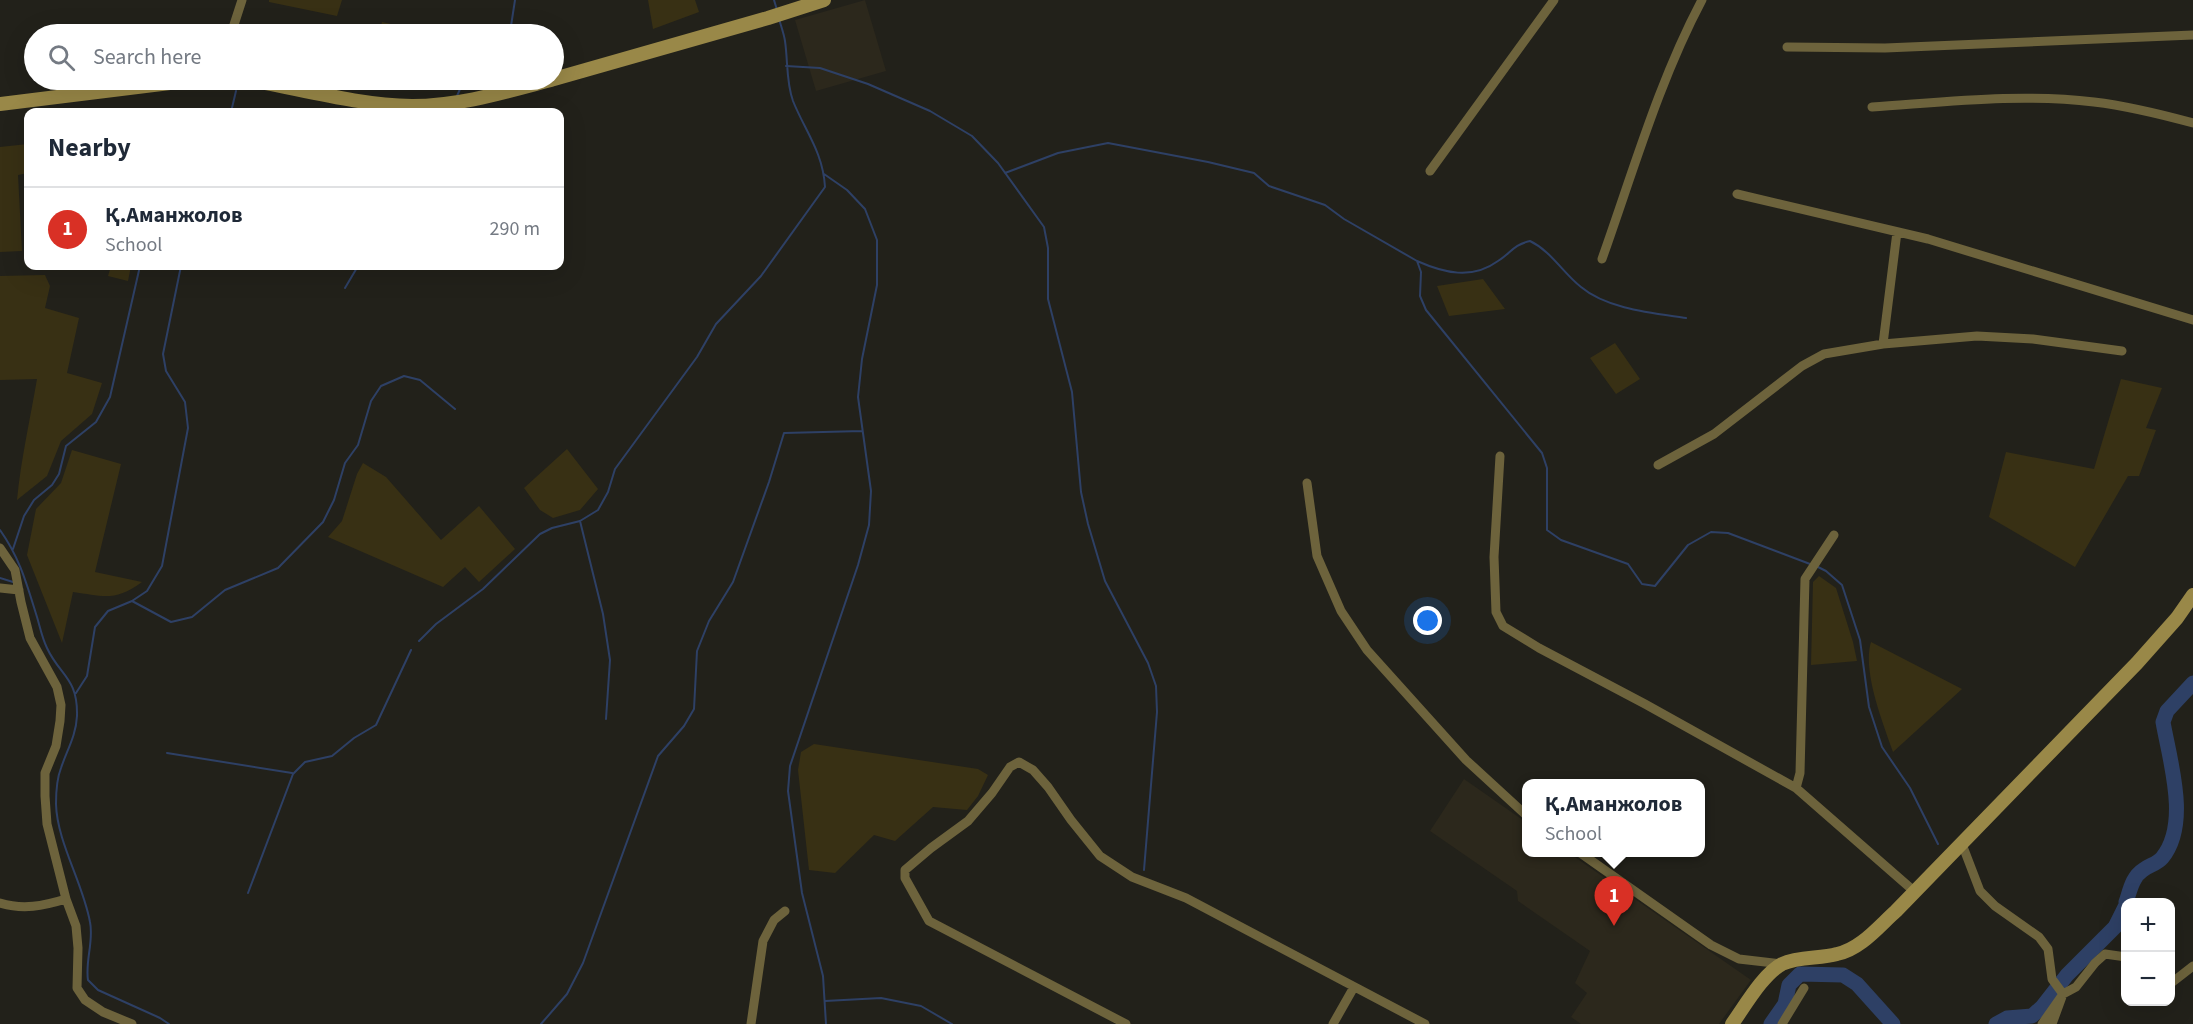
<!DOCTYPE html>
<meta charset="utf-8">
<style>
:root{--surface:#fff;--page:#f2f2f3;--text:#1f2937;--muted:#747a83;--line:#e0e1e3;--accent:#d93025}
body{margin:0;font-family:"Source Sans 3",sans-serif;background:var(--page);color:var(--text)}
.controls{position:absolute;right:18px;bottom:18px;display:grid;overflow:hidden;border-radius:12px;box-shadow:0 6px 24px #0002}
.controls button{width:54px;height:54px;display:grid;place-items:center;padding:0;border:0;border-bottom:2px solid var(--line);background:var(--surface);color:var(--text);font:30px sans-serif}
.you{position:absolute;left:1428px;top:621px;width:21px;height:21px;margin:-15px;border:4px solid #fff;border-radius:50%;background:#1a73e8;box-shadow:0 0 0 9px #1a73e833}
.badge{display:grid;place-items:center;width:39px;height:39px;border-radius:50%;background:var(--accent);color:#fff;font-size:20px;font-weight:700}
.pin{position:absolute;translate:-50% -50px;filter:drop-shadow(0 2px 3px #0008)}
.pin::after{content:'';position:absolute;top:32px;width:21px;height:18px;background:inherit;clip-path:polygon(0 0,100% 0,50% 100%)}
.popup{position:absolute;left:1522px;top:779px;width:183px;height:78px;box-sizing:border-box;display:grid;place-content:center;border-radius:12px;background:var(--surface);filter:drop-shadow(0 2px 4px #0005);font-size:20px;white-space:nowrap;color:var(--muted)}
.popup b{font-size:22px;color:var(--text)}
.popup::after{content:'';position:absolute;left:50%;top:100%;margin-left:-12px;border:12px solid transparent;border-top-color:var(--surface)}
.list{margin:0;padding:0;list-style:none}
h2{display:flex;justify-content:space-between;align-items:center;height:78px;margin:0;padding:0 24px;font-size:26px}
h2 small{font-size:20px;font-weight:400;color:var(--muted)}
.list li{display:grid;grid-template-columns:39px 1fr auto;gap:18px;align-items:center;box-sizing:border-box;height:84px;padding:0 24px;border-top:2px solid var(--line)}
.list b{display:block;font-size:22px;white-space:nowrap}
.list p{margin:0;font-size:20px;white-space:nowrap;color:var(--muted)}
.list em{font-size:20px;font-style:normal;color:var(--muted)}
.icon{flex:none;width:33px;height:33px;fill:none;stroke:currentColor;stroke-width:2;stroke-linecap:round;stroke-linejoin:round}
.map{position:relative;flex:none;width:2193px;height:1024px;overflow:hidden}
.search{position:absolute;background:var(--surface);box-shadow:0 6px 24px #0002;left:24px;top:24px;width:540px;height:66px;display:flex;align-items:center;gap:15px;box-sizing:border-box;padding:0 21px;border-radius:33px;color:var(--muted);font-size:22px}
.panel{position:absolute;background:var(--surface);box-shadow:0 6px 24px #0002;left:24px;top:108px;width:540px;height:162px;border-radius:12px}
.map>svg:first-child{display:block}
.built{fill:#2c281c}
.green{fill:#383014}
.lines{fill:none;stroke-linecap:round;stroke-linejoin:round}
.stream{stroke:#2e4065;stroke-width:2}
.river{stroke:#2e4065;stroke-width:15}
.street{stroke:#6d633c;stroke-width:9}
.secondary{stroke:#998848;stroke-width:14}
</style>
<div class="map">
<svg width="2193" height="1024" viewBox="0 0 2193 1024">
<rect width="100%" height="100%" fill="#22211a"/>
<path class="built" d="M865 0 886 71 816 91 795 20Z
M1464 779 1527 823V852L1569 853 1751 980 1719 1024H1581L1571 1017 1587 993 1575 983 1590 951 1518 901 1517 891 1430 831Z"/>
<path class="green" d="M269 0H342L337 16 269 2Z
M648 0H695L699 12 653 29Z
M382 22 436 34H379Z
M370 80H447L434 86 369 83Z
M28 144V173L18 175 22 251 0 252V147Z
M111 266H131L128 281 108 276Z
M45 275 50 286 45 308 79 318 67 373 102 383 92 414 61 441 47 476 17 500C21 459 30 420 37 379L0 380V276Z
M1483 279 1505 309 1449 316 1437 286Z
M1615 343 1640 379 1616 394 1590 358Z
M2121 379 2162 388 2146 428 2156 430 2139 476H2128L2075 567 1989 517 2006 452 2094 469Z
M567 449 598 489 580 510 553 518 540 510 524 488Z
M72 450 121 464 95 572 142 582C115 602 103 596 73 592L62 643 27 555 36 509 61 483Z
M363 463 386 477 441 540 479 506 515 549 479 582 465 567 443 587 328 537 342 521 357 474Z
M1819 576 1836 588 1853 642 1857 661 1811 665 1813 582Z
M1871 642 1962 689 1893 752C1883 723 1862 671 1871 642Z
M814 744 978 769 988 775 978 796 967 810 933 807 895 841 874 835 835 873 809 870 798 770 801 752Z"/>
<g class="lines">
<path class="stream" d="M774 0 777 10
M507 34 511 26 515 0
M786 66 820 68 868 84 930 111 972 136 998 163 1044 227 1048 248V299L1072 392 1081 492 1088 524 1105 581 1148 663 1156 686 1157 712 1144 870
M457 96 464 80
M231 112 236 91
M1005 173 1058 153 1108 143 1208 162 1254 173 1269 186 1325 205 1344 219 1417 261 1421 272 1420 296 1426 310 1542 453 1547 468V530L1561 540 1628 564 1642 584 1655 586 1688 545 1711 532 1728 533 1810 564
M824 174 847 190 865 209 877 240V285L862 359 858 397 871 491 869 525 858 565 790 766 788 791 802 893 823 976 826 1024
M1417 261C1444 273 1472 280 1498 261 1511 253 1513 245 1530 241 1551 251 1563 273 1581 287 1607 309 1653 313 1686 318
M345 288 358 266
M580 521 603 614 610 660 606 719
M0 530C20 558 27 585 37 617 40 627 42 638 47 648 60 676 78 678 77 716 76 736 67 750 61 768 57 778 56 793 56 804 57 842 83 883 90 922 94 941 85 961 88 980L98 990 160 1018 169 1024
M13 549 24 516 34 500 52 485 59 474 66 446 96 422 110 397 140 266
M1816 566 1826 571 1842 585 1860 640 1869 707 1882 747 1910 788 1938 844
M0 578 13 582
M132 601 171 622 192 617 225 590 278 568 323 522 334 500 345 463 358 445 371 401 381 386 404 376 420 380 455 409
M419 641 436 624 483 589 540 534 552 528 580 521 598 510 608 492 615 469 697 357 716 324 761 276 825 187C823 152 805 131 793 101 786 82 788 61 785 41 784 34 781 26 779 19
M76 693 87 676 95 627 108 611 132 601 147 591 162 566 188 428 185 402 166 371 163 354 181 266
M167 753 292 773
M248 893 293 774 305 762 332 756 354 738 376 725 411 650
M825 1001 881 998 921 1006 952 1024
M541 1024 567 994 583 963 658 756 684 726 694 709 697 651 709 621 733 582 769 482 784 433 862 431"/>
<path class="river" d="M2126 902C2130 891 2132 877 2143 870 2149 865 2157 864 2162 858 2190 824 2170 762 2163 722L2167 711 2193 683
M1771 1024 1785 1004 1789 985 1800 974 1843 975 1857 984 1893 1024
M1996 1024 2007 1018 2032 1016 2042 1007 2067 975 2115 927 2126 905"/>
<path class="street" d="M231 34 242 0
M1787 47 1885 48 2193 35
M1872 107C1946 102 2020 93 2094 102 2127 106 2160 114 2193 123
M1430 171 1554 0
M1737 194 1928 239 2193 320
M1602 259C1633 172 1659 81 1702 0
M1883 344 1897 232
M1500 456 1494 557 1496 612 1503 626 1539 648 1645 704 1796 788 1915 892
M1658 465 1714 434 1802 366 1824 354 1883 344 1977 336 2033 339 2122 351
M1307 483 1317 556 1341 611 1367 650 1466 760 1527 816
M0 548 15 570 21 602 30 638 57 687 61 705 60 721 56 746 45 773V796L47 824 66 899 76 926 78 948 77 988 85 1000 103 1012 132 1024
M0 588 19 590
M1796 788 1800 773 1805 579 1834 535
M1962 844 1980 891 1995 906 2039 937 2048 949 2052 979 2063 994 2052 1024
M1579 852 1711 945 1739 959 1782 964
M0 903C23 910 43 906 66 899
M2170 984 2193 966
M751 1024 763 941 774 920 785 911
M1126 1024 929 921 905 878V870L931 848 968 821 992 793 1010 767 1019 762 1033 770 1048 787 1071 820 1100 856 1132 877 1186 898 1425 1024
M1333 1024 1354 987
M1782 1024 1804 988
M2042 1024 2063 994 2076 987 2095 963 2105 954 2126 957"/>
<path class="secondary" d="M554 79 768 18 824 0
M249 80C301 89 358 105 412 106 459 106 505 92 551 80
M0 104 194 80
M1732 1024C1745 1006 1763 974 1782 964 1799 956 1820 959 1837 954 1861 949 1879 926 1896 911L2137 663 2177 618 2193 595"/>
</g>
</svg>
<div class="controls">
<button>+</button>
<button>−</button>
</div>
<div class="you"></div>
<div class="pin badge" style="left:1614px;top:926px">1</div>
<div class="popup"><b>Қ.Аманжолов</b>School</div>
<div class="search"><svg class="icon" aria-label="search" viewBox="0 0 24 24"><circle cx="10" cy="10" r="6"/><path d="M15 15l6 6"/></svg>Search here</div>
<section class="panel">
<h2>Nearby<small></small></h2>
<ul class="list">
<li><span class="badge">1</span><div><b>Қ.Аманжолов</b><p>School</p></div><em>290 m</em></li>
</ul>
</section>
</div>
